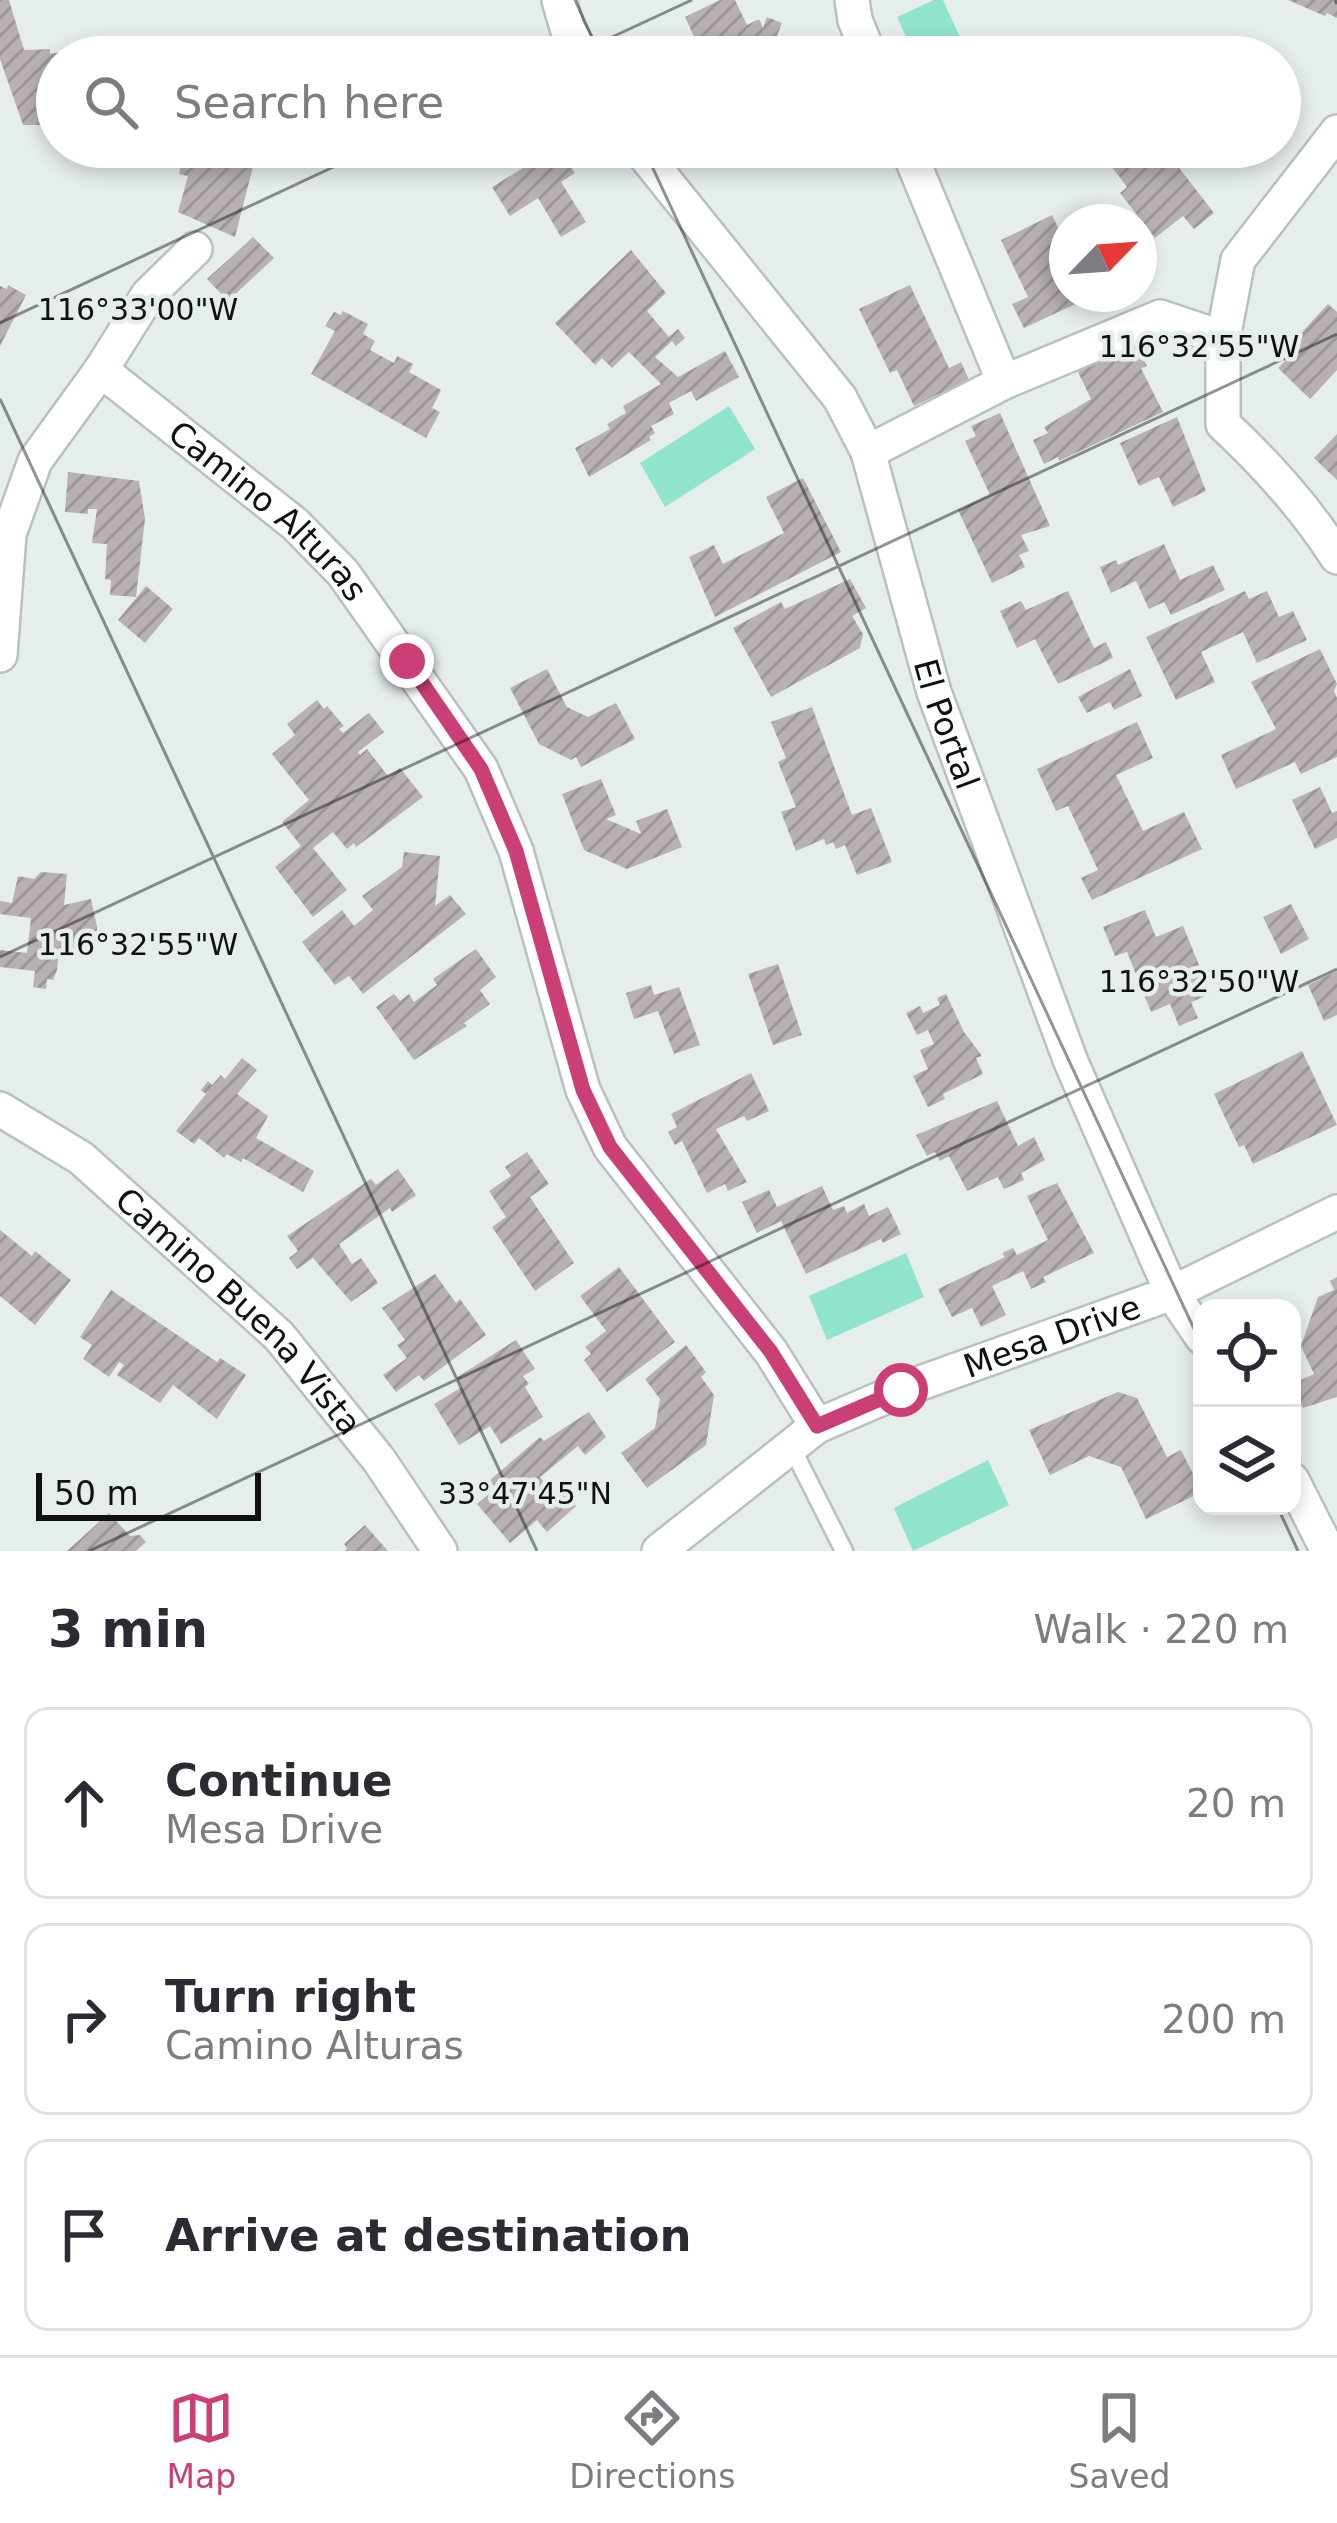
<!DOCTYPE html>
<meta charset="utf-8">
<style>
:root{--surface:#fff;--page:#f2f2f3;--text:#2b2b33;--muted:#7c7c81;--line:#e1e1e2;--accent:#ca3f75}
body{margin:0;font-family:"DejaVu Sans",sans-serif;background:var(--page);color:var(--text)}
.controls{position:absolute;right:36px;bottom:36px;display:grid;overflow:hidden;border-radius:24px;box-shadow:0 6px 18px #0003}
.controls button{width:108px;height:108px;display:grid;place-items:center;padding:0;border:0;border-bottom:3px solid var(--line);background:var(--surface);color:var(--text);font:60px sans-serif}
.compass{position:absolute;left:1049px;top:204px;width:108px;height:108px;border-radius:50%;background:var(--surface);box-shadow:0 6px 18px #0003;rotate:65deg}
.scale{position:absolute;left:36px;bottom:30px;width:225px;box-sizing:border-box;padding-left:12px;border:6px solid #0f1211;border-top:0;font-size:33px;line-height:42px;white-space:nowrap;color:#0f1211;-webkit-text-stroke:9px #e6eeec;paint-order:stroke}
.stop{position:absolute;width:36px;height:36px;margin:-27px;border:9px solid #ca3f75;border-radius:50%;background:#fff}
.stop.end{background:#ca3f75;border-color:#fff;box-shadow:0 3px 12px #0008}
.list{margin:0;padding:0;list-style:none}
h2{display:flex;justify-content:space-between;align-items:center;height:156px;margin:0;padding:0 48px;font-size:51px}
h2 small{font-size:39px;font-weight:400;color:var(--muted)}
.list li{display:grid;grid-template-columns:78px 1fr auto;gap:36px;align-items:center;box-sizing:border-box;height:192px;margin:0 24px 24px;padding:0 24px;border:3px solid var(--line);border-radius:24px}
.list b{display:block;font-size:45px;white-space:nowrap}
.list p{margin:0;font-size:39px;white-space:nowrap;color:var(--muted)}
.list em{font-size:39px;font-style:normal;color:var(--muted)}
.icon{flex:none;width:66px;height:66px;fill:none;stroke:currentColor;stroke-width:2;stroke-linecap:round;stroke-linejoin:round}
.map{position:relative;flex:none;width:1337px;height:1551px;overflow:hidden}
.search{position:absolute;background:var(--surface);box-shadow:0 6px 18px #0003;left:36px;right:36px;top:36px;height:132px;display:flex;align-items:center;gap:30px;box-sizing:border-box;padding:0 42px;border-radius:66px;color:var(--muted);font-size:45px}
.sheet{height:804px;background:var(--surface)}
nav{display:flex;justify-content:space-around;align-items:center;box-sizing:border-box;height:168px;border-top:3px solid var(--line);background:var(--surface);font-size:33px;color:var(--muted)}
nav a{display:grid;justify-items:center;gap:6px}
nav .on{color:var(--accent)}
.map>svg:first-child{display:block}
.green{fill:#90e3cd}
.building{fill:url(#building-hatch)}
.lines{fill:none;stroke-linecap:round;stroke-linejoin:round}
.lane-casing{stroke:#b9c1be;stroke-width:21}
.street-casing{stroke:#b9c1be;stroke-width:38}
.lane{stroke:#fff;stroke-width:16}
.street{stroke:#fff;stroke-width:33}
.route{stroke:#ca3f75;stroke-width:15}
.ticks{fill:none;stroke:#0f1211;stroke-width:3;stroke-opacity:0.45}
.labels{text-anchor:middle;stroke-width:9;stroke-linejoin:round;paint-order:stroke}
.street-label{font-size:33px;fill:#0f1211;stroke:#e6eeec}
.ticks-label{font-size:30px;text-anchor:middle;fill:#0f1211;stroke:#e6eeec;stroke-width:9;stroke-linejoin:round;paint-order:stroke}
</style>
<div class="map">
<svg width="1337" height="1551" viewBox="0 0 1337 1551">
<defs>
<pattern id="building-hatch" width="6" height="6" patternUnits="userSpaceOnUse" patternTransform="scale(3)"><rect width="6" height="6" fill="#b8b0b2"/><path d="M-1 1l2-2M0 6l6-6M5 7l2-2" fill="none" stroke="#9d9698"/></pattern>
</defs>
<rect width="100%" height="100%" fill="#e6eeec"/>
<path class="green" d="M934 0H943L969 57H915L897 17Z
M729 406 755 449 665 507 640 463Z
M906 1253 924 1297 827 1340 809 1296Z
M988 1460 1009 1505 913 1551 894 1508Z"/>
<path class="building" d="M0 0H9L24 50 50 49V54L80 49 82 57H57V93L52 94 50 125H23L0 59Z
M720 0H735L747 25 759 19 763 28 767 17 782 23 777 36 797 44 791 57H671L696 41 685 17Z
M1288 0H1337V18L1327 13 1325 16Z
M1207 38 1227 57H1189Z
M175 147H277V153L257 151 235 237 178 212 188 176 179 174 184 151Z
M557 147 575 173 561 182 586 222 561 237 538 198 510 216 492 187Z
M1103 147H1163L1214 213 1194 229 1183 216 1155 238 1120 193 1127 187 1099 150Z
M1052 215 1067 247V294H1097L1024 328 1012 304 1028 297 1001 240Z
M253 237 274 258 228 301 207 279Z
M631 250 666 293 647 311 669 337 678 329 685 338 676 346 672 341 655 357 678 377 725 351 739 377 696 401 691 391 669 403 674 414 651 426 655 433 649 437 651 440 589 477 575 448 610 429 607 424 626 413 623 406 661 384 629 352 612 368 602 358 595 365 555 323Z
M8 285 26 295 0 346V286L7 289Z
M910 285 949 368 961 362 969 380 914 406 897 370 890 373 859 309Z
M1328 304 1337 312V370L1310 399 1278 368 1285 361 1280 356Z
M343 311 368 324 363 334 375 341 370 350 394 363 397 356 413 364 409 372 441 390 432 408 440 412 426 438 311 374 335 331 325 326 334 312 341 315Z
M1136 344 1147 366 1141 368 1163 412 1059 461 1058 457 1044 464 1033 440 1048 433 1044 427 1091 399 1078 372Z
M1000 413 1050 526 1021 535 1029 551 1019 555 1025 567 992 583 958 510 990 495 965 441 976 436 971 426Z
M1177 417 1206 491 1173 507 1159 477 1139 486 1120 443Z
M1337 434V480L1314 458Z
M68 472 139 481 145 519 136 597 110 595 111 580 105 579 107 544 92 543 97 509H88V514L65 512Z
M803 478 841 552 715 617 689 557 714 545 723 564 784 533 766 497Z
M1164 544 1180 580 1213 565 1225 590 1171 615 1164 602 1149 609 1136 581 1111 593 1100 567 1116 560 1118 565Z
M850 579 866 608 852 616 863 634 860 648 771 697 733 628 781 602 785 609Z
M146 586 173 609 145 643 118 620Z
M1068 591 1094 648 1106 642 1113 658 1058 684 1035 639 1017 648 1000 611 1021 601 1026 610Z
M1245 591 1249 599 1267 591 1279 617 1293 611 1307 640 1257 663 1243 632 1201 652 1215 682 1176 700 1146 637Z
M1320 649 1337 684 1334 691 1337 698V757L1301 774 1295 762 1236 789 1221 755 1276 729 1251 682Z
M547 669 567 707 588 717 616 703 635 739 581 767 576 757 571 760 539 744 510 688Z
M1130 669 1142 696 1114 710 1110 702 1087 713 1078 697Z
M317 700 324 709 327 706 344 726 339 729 343 733 369 713 384 732 358 752 360 755 367 749 388 776 400 768 423 797 356 847 354 843 347 849 333 832 313 848 347 890 313 917 275 867 301 846 282 822 309 800 272 754 295 735 287 724Z
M812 707 852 815 871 808 892 862 857 875 845 845 836 849 833 842 826 845 824 839 796 851 781 812 796 807 778 762 786 758 771 722Z
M1137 722 1153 758 1116 775 1143 831 1184 812 1202 849 1092 900 1081 878 1098 870 1068 806 1056 811 1037 769Z
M601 779 616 815 606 819 641 834 636 821 667 809 682 847 627 869 584 850 562 794Z
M1320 787 1332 813 1337 811V838L1315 849 1292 800Z
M404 852 440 856 435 906 450 895 466 914 363 994 349 976 335 985 302 942 342 910 354 926 373 910 362 896 402 867Z
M41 872 67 874 64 905 91 899 97 927V944L59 951 57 970 53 980 47 979 46 989 33 987 35 971 0 967V950L27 953 31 918 0 914V901L12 903 18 876 34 879Z
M1291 904 1309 939 1281 954 1263 917Z
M1145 910 1156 937 1183 926 1211 994 1191 1002 1198 1018 1179 1026 1170 1004 1151 1012 1127 952 1115 956 1103 927Z
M476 949 496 977 480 990 490 1004 464 1023 467 1026 414 1060 376 1007 394 994 400 1001 409 994 414 1002 437 985 433 979Z
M778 964 802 1035 773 1045 748 974Z
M1337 971V1015L1324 1021 1308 985Z
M651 985 654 995 679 987 700 1045 674 1054 658 1011 634 1019 626 993Z
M946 994 964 1032 982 1056 976 1058 983 1074 943 1094 945 1099 928 1107 913 1076 928 1069 920 1050 934 1044 928 1030 917 1035 906 1013 920 1006 923 1013 940 1005 937 998Z
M1302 1051 1337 1125 1253 1164 1244 1145 1239 1147 1214 1094Z
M242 1058 257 1070 237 1094 268 1116 256 1138 314 1171 303 1192 243 1158 241 1162 227 1154 224 1158 199 1138 194 1144 176 1131 206 1094 201 1090 208 1081 212 1085 221 1075 225 1079Z
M751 1073 769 1111 747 1121 744 1116 716 1129 747 1182 728 1191 725 1184 707 1193 682 1141 675 1145 668 1132 677 1127 671 1114Z
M997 1101 1018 1146 1034 1137 1045 1160 1021 1173 1024 1180 1004 1189 998 1177 967 1191 949 1156 940 1161 935 1152 927 1156 916 1135Z
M527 1152 549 1184 530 1197 574 1263 535 1291 492 1227 506 1217 489 1191 511 1176 505 1167Z
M398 1169 416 1195 392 1212 390 1208 339 1244 352 1264 361 1258 378 1283 351 1302 313 1258 297 1269 289 1258 298 1251 287 1236 371 1179 376 1185Z
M1057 1183 1094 1253 1043 1277 1046 1282 1031 1289 1023 1271 992 1286 1006 1315 981 1327 972 1308 952 1317 938 1289 1005 1257 1002 1253 1013 1248 1017 1255 1048 1240 1027 1196Z
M822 1186 833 1210 844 1206 847 1213 864 1204 869 1216 888 1207 901 1234 883 1243 881 1239 806 1274 781 1221 757 1233 742 1202 769 1190 777 1207Z
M0 1230 32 1256 35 1251 71 1280 35 1325 0 1296Z
M619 1267 675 1342 607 1392 584 1360 591 1354 585 1347 606 1331 580 1296Z
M435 1274 456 1303 460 1299 486 1335 424 1381 419 1375 396 1392 383 1375 407 1358 397 1345 405 1340 382 1308Z
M1337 1277V1397L1303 1408 1292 1384 1314 1374 1301 1346 1318 1297 1334 1290 1330 1281Z
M111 1290 217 1362 220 1358 246 1375 217 1419 173 1385 160 1403 117 1375 124 1365 119 1362 109 1377 83 1359 92 1345 80 1337Z
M516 1340 535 1369 523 1376 529 1384 525 1387 543 1417 501 1444 490 1426 459 1445 434 1404 462 1387 456 1378Z
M686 1345 706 1372 701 1377 714 1395 706 1445 647 1488 621 1453 655 1428 660 1399 645 1379Z
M1118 1392 1137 1398 1167 1457 1181 1450 1202 1492 1146 1519 1121 1467 1089 1456 1050 1475 1029 1430Z
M589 1412 606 1437 585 1455 578 1446 540 1477 554 1494 561 1488 576 1506 547 1532 537 1520 510 1543 477 1504 496 1488 489 1481 540 1437 544 1441Z
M109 1513 130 1536 140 1535 146 1542 136 1551H67Z
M365 1525 388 1551H345L347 1548 344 1544Z"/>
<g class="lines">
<defs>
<path id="lane" d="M791 1446 844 1551"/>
<g id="street">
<path d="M559 0 567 28 583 57"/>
<path d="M852 0 855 20 870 57"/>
<path d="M1337 132 1238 260 1223 338V424C1267 465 1305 507 1337 557"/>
<path id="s1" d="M638 147 840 398 868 452 934 692 1071 1062 1172 1293 1202 1337"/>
<path d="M907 147 1004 382"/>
<path id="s2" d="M101 370 295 524 343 573 481 769 516 851 583 1090 610 1147 771 1352 817 1426"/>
<path d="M868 452 1004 382 1160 317 1223 338"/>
<path d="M0 655 9 534 35 461 101 370 148 295 195 249"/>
<path id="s3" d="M0 1109 81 1158 279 1336 379 1460 440 1551"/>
<path d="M1292 1480 1328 1551"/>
<path id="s4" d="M659 1551 817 1426 901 1390 1172 1293 1337 1212"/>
</g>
</defs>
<use href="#lane" class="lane-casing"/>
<use href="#street" class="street-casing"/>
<use href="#lane" class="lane"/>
<use href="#street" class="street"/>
</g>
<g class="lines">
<path class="route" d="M407 661 481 769 516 851 583 1090 610 1147 771 1352 817 1426 901 1390"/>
</g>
<path class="ticks" d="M575 0 601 57M1335 0 1337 4M569 57 692 0M643 147 1202 1346M0 323 376 147M0 399 537 1551M0 957 1337 334M1277 1506 1298 1551M89 1551 1337 969"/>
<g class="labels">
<g class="street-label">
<text dy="12" stroke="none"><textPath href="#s2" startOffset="219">Camino Alturas</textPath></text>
<text dy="12" stroke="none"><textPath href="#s1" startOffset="666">El Portal</textPath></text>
<text dy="12" stroke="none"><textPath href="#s3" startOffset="315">Camino Buena Vista</textPath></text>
<text dy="12" stroke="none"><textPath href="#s4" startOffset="453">Mesa Drive</textPath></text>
</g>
</g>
<g class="ticks-label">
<text x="138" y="320">116°33'00"W</text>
<text x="1199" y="357">116°32'55"W</text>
<text x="138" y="955">116°32'55"W</text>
<text x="1199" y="992">116°32'50"W</text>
<text x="525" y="1504">33°47'45"N</text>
</g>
</svg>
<div class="controls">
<button><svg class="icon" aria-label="locate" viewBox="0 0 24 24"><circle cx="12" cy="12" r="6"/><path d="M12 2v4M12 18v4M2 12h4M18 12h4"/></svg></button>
<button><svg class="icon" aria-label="layers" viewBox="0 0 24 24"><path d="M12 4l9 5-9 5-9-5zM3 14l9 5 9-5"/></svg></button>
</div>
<svg class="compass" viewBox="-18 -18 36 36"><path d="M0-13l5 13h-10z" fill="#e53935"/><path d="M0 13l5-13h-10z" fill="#7c7c81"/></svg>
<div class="scale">50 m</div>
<div class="stop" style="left:901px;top:1390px"></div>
<div class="stop end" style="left:407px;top:661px"></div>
<div class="search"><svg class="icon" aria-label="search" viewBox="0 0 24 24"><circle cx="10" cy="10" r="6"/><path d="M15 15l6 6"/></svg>Search here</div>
</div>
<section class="sheet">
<h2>3 min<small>Walk · 220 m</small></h2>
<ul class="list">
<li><svg class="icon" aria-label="ahead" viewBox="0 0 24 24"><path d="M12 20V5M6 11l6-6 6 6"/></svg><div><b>Continue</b><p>Mesa Drive</p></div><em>20 m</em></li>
<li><svg class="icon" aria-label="right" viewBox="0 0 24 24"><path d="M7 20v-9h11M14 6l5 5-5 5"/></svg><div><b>Turn right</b><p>Camino Alturas</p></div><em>200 m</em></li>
<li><svg class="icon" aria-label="arrive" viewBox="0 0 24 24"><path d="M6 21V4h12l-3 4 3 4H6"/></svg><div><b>Arrive at destination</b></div></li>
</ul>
</section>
<nav>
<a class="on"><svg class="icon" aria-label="map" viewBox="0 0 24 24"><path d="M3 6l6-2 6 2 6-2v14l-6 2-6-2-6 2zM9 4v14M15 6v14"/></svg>Map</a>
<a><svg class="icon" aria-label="directions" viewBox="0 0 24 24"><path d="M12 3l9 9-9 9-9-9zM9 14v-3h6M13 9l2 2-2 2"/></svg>Directions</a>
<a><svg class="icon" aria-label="saved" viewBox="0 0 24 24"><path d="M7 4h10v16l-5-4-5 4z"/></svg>Saved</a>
</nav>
